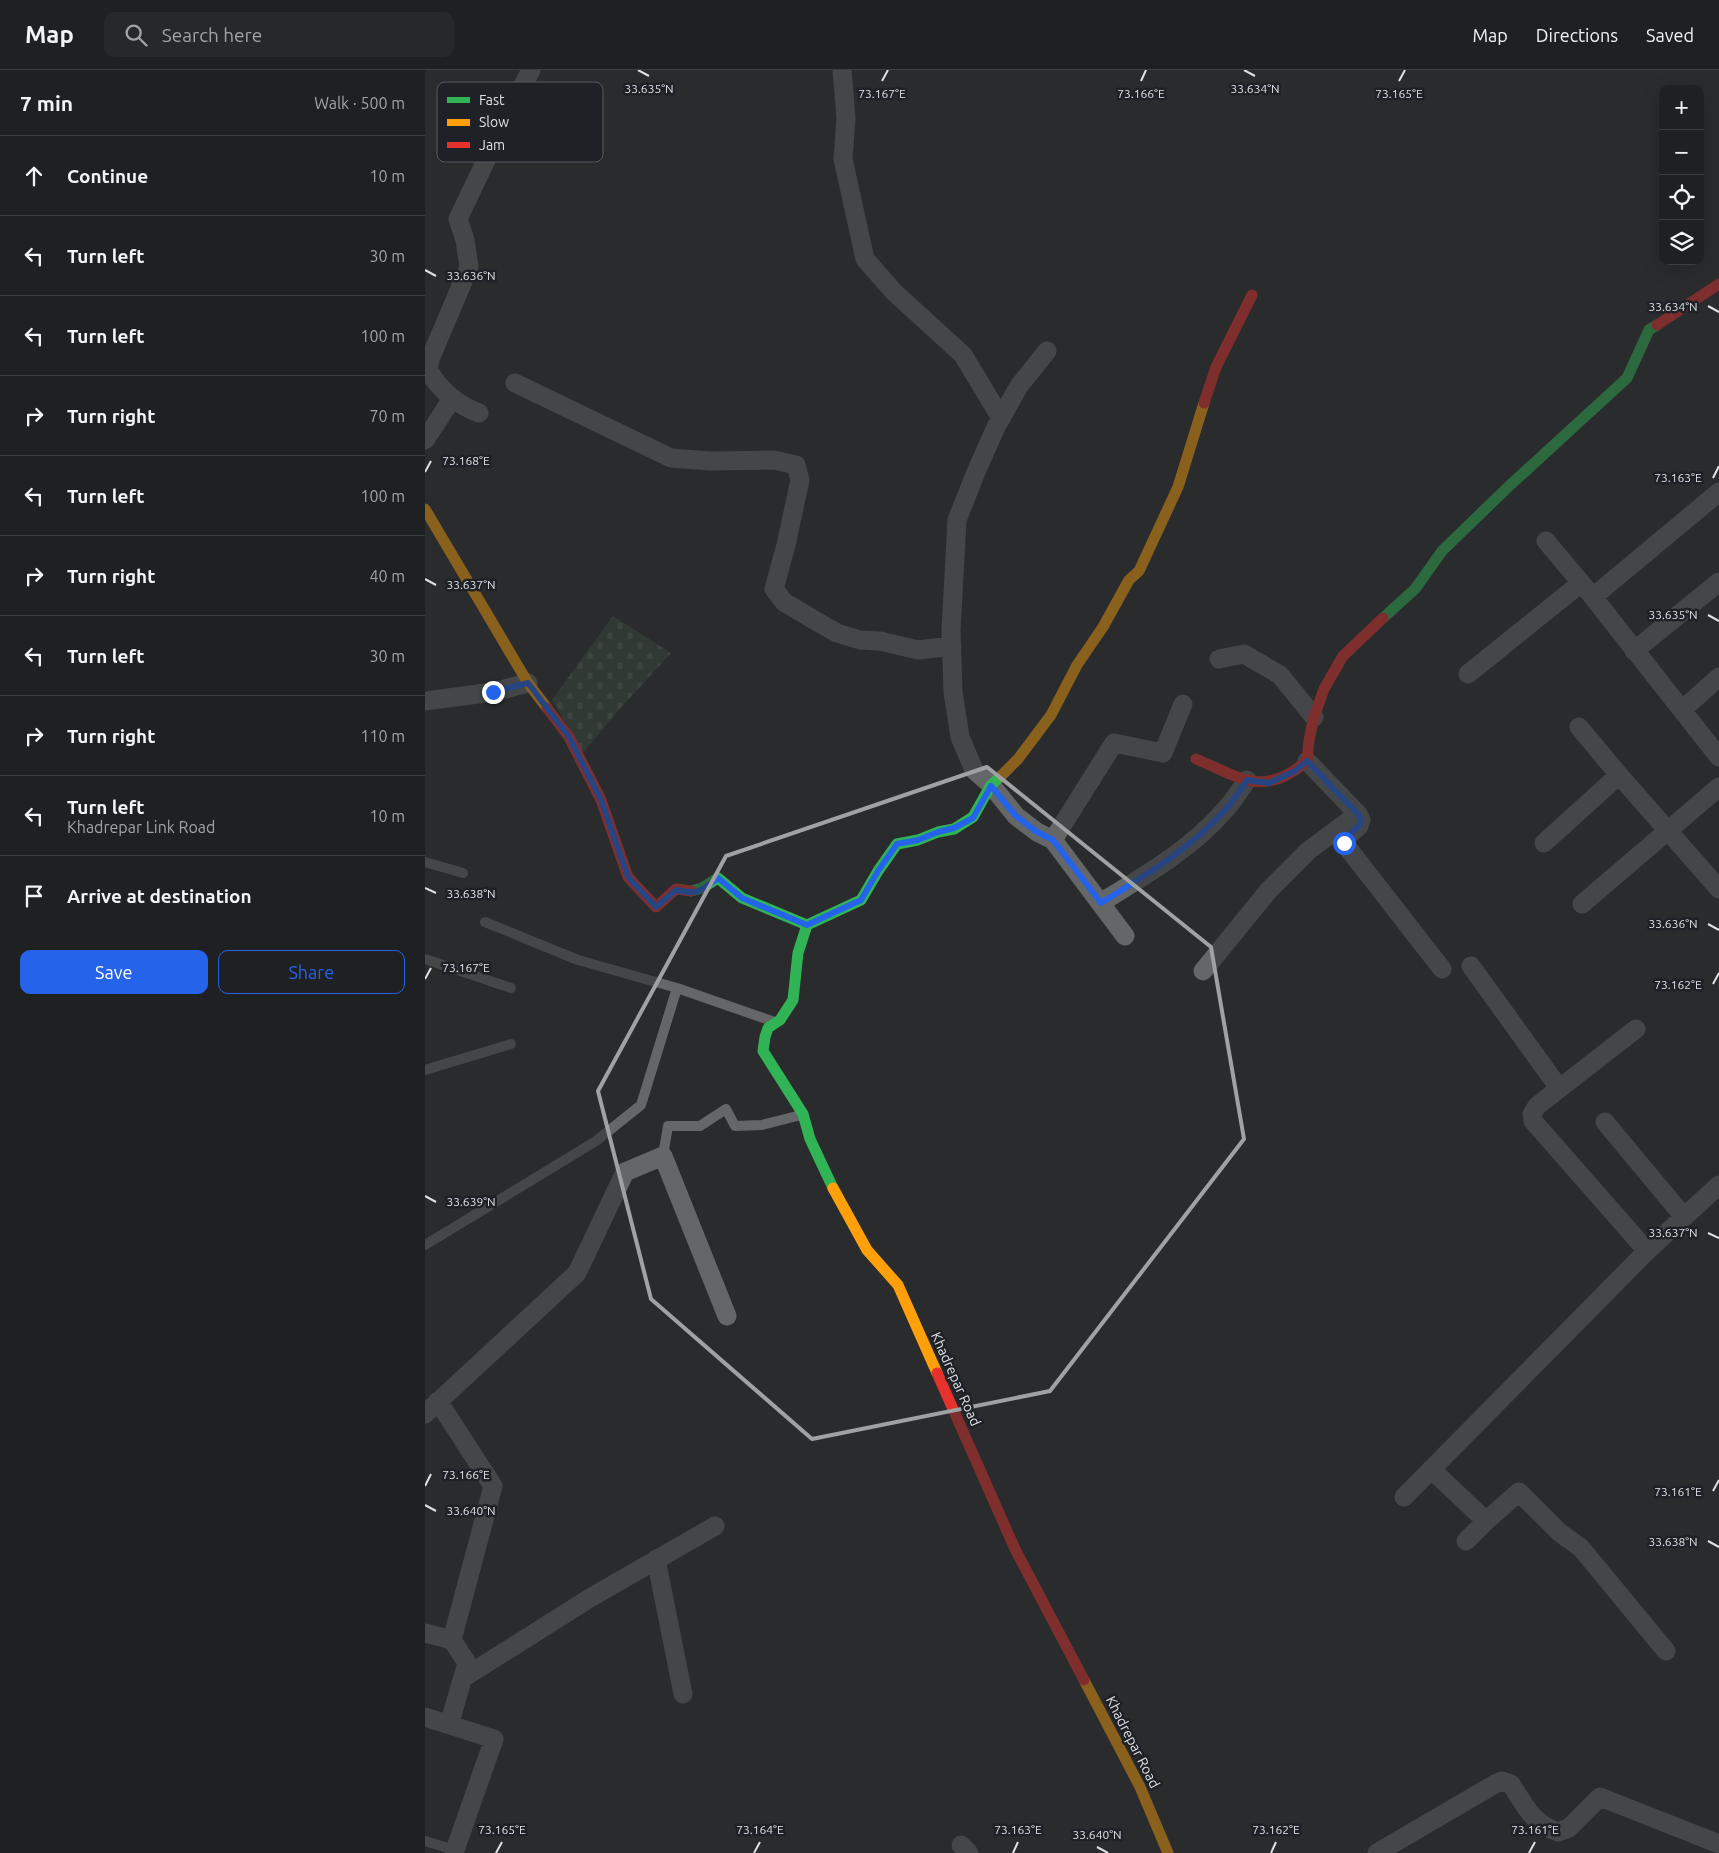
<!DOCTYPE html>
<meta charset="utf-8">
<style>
:root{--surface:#1f2022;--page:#27282a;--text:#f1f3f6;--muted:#a1a3a5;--line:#3c3e40;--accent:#2563eb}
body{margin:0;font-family:Ubuntu,sans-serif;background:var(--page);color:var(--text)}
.controls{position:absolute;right:15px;top:15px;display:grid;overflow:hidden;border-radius:10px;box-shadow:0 5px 20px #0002}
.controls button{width:45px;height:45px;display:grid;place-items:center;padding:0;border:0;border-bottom:1px solid var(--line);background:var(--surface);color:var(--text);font:25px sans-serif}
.stop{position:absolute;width:15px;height:15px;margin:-11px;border:4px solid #2563eb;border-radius:50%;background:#fff}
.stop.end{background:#2563eb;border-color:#fff;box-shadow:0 1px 5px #0008}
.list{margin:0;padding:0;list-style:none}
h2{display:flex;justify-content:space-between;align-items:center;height:65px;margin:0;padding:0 20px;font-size:21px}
h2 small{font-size:16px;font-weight:400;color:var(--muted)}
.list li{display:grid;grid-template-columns:32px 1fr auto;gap:15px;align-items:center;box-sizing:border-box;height:80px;padding:0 20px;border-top:1px solid var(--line)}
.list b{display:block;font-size:19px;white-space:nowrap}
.list p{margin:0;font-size:16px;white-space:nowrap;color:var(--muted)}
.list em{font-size:16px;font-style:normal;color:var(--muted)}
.actions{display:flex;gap:10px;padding:15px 20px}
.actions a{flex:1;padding:11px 0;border:1px solid var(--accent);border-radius:10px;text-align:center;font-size:18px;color:var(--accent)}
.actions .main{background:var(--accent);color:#fff}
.icon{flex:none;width:28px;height:28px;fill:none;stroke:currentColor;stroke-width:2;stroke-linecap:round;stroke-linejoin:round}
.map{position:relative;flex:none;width:1294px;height:1783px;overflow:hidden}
header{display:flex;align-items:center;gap:30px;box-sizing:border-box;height:70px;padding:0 25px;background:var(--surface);border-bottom:1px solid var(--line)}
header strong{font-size:24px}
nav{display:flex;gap:28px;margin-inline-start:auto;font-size:18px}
.search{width:350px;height:45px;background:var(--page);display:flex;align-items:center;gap:12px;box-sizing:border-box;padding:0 18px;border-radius:10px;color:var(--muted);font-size:19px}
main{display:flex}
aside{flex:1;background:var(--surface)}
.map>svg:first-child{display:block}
.cemetery{fill:url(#cemetery-stones)}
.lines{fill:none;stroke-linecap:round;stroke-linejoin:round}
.lane{stroke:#646668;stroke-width:10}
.street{stroke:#646668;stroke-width:19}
.fast{stroke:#30b455;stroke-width:11}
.slow{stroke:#ff9f0a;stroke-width:11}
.jam{stroke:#e5322d;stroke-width:11}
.route{stroke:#2563eb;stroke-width:6}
.marked{fill:none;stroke:#9fa1a4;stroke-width:4;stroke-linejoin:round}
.ticks{fill:none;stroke:#dee1e4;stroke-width:2}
.labels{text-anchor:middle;stroke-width:5;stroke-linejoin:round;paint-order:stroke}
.street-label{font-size:14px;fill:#dee1e4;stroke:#1e2126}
.key{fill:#1e2126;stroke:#585b5f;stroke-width:1}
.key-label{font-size:14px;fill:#dee1e4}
.ticks-label{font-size:12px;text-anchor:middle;fill:#dee1e4;stroke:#1e2126;stroke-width:5;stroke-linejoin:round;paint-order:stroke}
</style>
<header>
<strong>Map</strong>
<div class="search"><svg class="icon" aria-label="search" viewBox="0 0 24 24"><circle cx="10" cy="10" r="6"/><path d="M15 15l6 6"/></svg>Search here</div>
<nav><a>Map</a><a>Directions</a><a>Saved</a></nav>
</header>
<main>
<aside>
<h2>7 min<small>Walk · 500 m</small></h2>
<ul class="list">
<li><svg class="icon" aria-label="ahead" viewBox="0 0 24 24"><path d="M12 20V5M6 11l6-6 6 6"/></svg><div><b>Continue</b></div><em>10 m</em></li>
<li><svg class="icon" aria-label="left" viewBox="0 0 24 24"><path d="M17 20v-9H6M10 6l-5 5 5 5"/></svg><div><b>Turn left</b></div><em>30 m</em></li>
<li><svg class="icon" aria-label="left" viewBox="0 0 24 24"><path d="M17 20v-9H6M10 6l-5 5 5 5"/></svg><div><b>Turn left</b></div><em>100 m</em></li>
<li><svg class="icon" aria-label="right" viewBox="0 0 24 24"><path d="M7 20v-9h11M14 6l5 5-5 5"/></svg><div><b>Turn right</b></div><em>70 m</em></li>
<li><svg class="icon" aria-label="left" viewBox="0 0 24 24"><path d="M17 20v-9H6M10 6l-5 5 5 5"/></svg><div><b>Turn left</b></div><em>100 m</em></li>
<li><svg class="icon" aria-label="right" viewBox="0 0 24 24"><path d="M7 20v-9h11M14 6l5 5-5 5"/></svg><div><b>Turn right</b></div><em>40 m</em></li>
<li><svg class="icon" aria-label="left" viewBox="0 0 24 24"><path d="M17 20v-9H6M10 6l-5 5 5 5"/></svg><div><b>Turn left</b></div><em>30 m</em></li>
<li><svg class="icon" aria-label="right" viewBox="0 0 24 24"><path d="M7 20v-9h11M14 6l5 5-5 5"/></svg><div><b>Turn right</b></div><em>110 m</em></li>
<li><svg class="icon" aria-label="left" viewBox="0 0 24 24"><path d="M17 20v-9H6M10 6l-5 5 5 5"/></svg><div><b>Turn left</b><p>Khadrepar Link Road</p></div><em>10 m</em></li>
<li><svg class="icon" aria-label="arrive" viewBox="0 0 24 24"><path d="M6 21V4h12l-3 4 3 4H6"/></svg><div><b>Arrive at destination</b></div></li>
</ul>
<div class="actions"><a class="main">Save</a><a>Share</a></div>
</aside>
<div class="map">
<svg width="1294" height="1783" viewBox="0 0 1294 1783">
<defs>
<pattern id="cemetery-stones" width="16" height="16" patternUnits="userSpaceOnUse" patternTransform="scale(1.25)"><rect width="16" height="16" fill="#394b3d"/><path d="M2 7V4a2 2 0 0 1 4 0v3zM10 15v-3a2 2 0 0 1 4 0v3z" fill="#556559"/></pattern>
</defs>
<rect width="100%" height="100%" fill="#292b2d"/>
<path class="cemetery" d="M188 546 246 583 192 642 158 683 127 630Z"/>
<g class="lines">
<path class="lane" d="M0 792 38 803
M60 852 153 890 252 918 347 951
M0 889 86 918
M0 1000 86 974
M238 1086 243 1056H275L301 1039 310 1056 337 1055 376 1045
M0 1175 171 1071 216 1035 252 918
M0 1771 30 1780"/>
<path class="street" d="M417 0 421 48 418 89 440 189 469 222 538 285 576 348
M622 281 594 316 571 357 551 402 532 450 526 560 528 622 535 667 549 700 566 715 591 746 612 762 628 770 700 866
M90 313 246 388 285 391 349 390 371 395 375 410 361 475 349 519 359 532 391 551 412 563 435 570 455 571 493 580 527 576
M54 343C32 335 15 320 3 300L5 289 44 197 40 170 33 149 85 40 106 0
M0 370 27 329
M1121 471 1168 527 1294 687
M1168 527 1294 422
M1209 581 1294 512
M794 589 819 584 855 605 889 647
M1043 604 1156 513
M0 631 68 622 103 613
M1257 640 1294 607
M1154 657 1194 705 1294 819
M882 691 933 744 936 750 934 756 919 769V773L1017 899
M628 770 689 673 738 683 758 634
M1119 773 1194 705
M675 833C719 806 765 780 799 741 808 732 815 720 822 710
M1157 834 1294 717
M1046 896 1134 1018
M778 901 844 820 883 781 926 749
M1211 959 1112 1036 1107 1044 1108 1051 1222 1181
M1180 1052 1259 1147
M13 1331 68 1416 27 1570 42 1593 24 1655
M0 1344 152 1203 200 1102 238 1086 302 1246
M1006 1399 1061 1451
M979 1427 1222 1181 1294 1115
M1041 1471 1061 1451 1094 1422 1134 1462 1156 1478 1241 1581
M231 1489 258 1624
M0 1563 27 1570
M38 1608 165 1528 290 1456
M0 1647 69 1669 29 1783
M536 1775 544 1783
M952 1783 1070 1714 1077 1711 1086 1714C1100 1736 1107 1753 1133 1762L1144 1758 1175 1727 1294 1774"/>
<path class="fast" d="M958 548 990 519 1017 481 1082 418 1202 308 1224 260 1232 255
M266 821 277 818 293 808 317 828 382 855 436 830 453 801 472 774 493 770 513 762 529 759 548 747 566 715 577 705
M382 855 373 883 368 930 355 950 343 958 340 967 338 981 378 1044 385 1069 408 1118"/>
<path class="slow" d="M0 439 103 613 122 638
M577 705 593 689 626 645 652 595 678 557 704 510 714 501 753 417 779 333
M408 1118 442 1180 473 1215 512 1303
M659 1610 715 1717 743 1783"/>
<path class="jam" d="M1232 255 1294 214
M779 333 791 297 827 225
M122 638 144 667 176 730 203 807 231 837 251 819 266 821
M771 689C816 708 839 728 882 691L884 670 889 647 899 619 918 586 958 548
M512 1303 590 1479 659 1610"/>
</g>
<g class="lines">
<path class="route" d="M68 622 103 613 144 667 176 730 203 807 231 837 251 820C274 825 275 821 293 808L317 828 382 855 436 830 453 801 472 774 493 770 513 762 529 758 548 748 566 716 591 746 612 762 628 770 676 833C719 806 764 780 799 741 808 732 815 720 822 710L844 713 870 701 882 691 933 744 936 750 934 756 919 769V773"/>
</g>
<path d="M0 0H1294V1783H0ZM562 697 786 877 819 1069 625 1321 387 1369 226 1229 173 1021 301 786Z" fill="#292b2d" fill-opacity=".55" fill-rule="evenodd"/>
<path class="marked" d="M562 697 786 877 819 1069 625 1321 387 1369 226 1229 173 1021 301 786Z"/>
<path class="ticks" d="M213 0 224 6M819 0 830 6M457 11 463 0M716 11 721 0M974 11 980 0M0 200 11 206M1283 236 1294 242M0 402 6 391M1288 408 1294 396M0 509 11 515M1283 545 1294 551M0 818 11 823M1283 854 1294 860M0 909 6 898M1288 914 1294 903M0 1126 11 1132M1283 1163 1294 1168M0 1416 6 1404M1288 1421 1294 1410M0 1435 11 1441M1283 1471 1294 1477M672 1777 683 1783M71 1783 77 1772M329 1783 335 1772M588 1783 593 1772M846 1783 851 1772M1104 1783 1110 1772"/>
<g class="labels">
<g class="street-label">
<text transform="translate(531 1309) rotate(66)" y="5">Khadrepar Road</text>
<text transform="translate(708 1672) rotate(63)" y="5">Khadrepar Road</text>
</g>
</g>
<rect x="12" y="12" width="166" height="80" rx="8" class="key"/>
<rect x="22" y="27" width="23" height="6" fill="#30b455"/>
<rect x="22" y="49" width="23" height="7" fill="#ff9f0a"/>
<rect x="22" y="72" width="23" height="6" fill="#e5322d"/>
<g class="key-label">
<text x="54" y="35">Fast</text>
<text x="54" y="57">Slow</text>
<text x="54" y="80">Jam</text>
</g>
<g class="ticks-label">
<text x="224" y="23">33.635°N</text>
<text x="830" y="23">33.634°N</text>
<text x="457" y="28">73.167°E</text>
<text x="716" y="28">73.166°E</text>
<text x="974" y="28">73.165°E</text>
<text x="46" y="210">33.636°N</text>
<text x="1248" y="241">33.634°N</text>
<text x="41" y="395">73.168°E</text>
<text x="1253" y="412">73.163°E</text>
<text x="46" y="519">33.637°N</text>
<text x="1248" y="549">33.635°N</text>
<text x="46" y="828">33.638°N</text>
<text x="1248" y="858">33.636°N</text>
<text x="41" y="902">73.167°E</text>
<text x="1253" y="919">73.162°E</text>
<text x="46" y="1136">33.639°N</text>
<text x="1248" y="1167">33.637°N</text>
<text x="41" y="1409">73.166°E</text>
<text x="1253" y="1426">73.161°E</text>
<text x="46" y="1445">33.640°N</text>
<text x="1248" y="1476">33.638°N</text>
<text x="77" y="1764">73.165°E</text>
<text x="335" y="1764">73.164°E</text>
<text x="593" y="1764">73.163°E</text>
<text x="851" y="1764">73.162°E</text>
<text x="1110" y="1764">73.161°E</text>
<text x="672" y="1769">33.640°N</text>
</g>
</svg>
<div class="controls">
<button>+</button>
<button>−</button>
<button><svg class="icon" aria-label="locate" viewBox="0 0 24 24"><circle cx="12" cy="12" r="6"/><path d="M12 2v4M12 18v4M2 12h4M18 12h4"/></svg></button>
<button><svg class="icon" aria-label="layers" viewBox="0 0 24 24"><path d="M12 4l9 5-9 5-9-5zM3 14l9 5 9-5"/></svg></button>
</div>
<div class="stop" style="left:919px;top:773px"></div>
<div class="stop end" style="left:68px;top:622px"></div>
</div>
</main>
